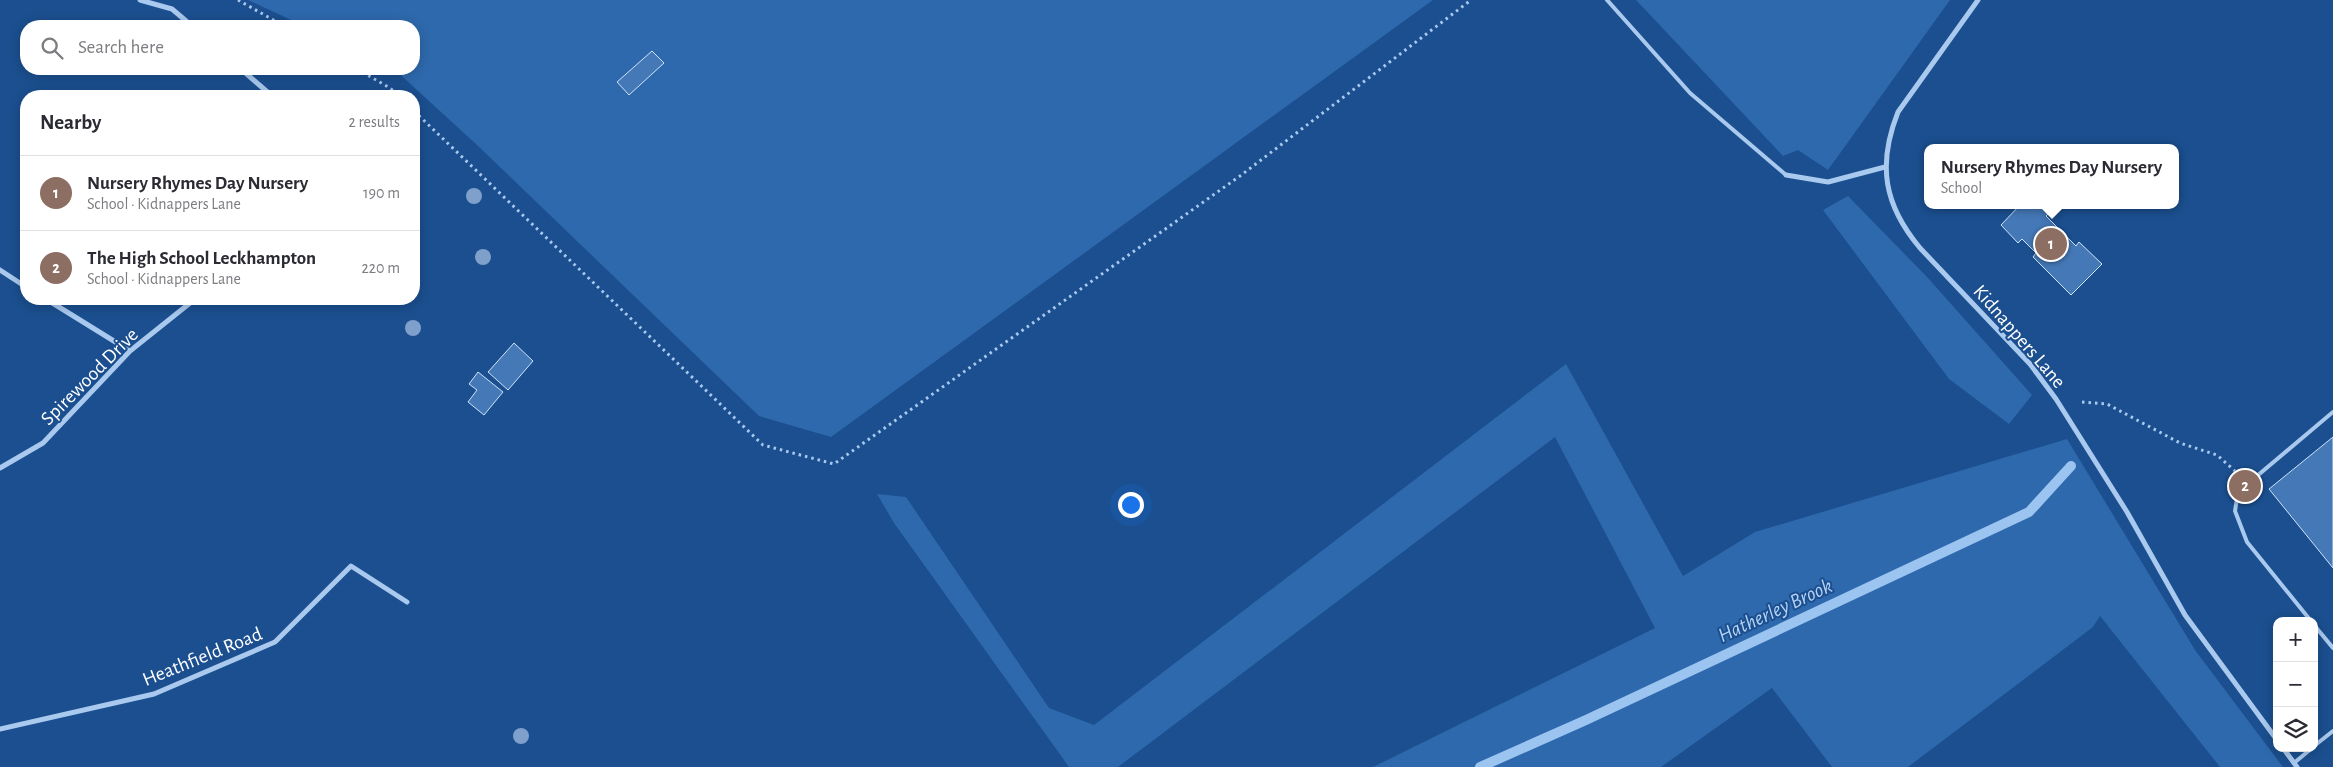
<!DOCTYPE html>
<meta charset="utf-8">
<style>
:root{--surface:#fff;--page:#f7f7f7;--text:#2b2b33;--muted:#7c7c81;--line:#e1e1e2;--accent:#8a764a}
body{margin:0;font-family:"Alegreya Sans",sans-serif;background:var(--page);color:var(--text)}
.controls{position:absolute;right:15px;bottom:15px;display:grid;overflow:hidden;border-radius:10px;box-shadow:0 2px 12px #0003}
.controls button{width:45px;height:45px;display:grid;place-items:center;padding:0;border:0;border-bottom:1px solid var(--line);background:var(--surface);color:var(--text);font:25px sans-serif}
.you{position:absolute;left:1130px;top:504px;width:18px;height:18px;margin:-12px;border:4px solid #fff;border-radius:50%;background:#1a73e8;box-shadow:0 0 0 8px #1a73e833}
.badge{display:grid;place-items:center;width:32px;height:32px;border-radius:50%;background:var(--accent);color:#fff;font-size:16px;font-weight:700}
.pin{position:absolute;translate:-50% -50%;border:2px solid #fff;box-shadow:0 1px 5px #0006}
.popup{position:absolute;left:1924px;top:144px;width:255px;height:65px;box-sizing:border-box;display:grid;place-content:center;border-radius:10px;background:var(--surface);filter:drop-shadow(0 1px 4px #0005);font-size:16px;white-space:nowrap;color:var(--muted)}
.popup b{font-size:19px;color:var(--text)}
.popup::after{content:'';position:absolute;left:50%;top:100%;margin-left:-10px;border:10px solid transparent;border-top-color:var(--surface)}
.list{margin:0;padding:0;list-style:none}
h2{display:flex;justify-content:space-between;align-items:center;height:65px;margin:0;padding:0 20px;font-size:21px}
h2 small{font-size:16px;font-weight:400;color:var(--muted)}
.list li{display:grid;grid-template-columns:32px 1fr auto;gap:15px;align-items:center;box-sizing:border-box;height:75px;padding:0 20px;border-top:1px solid var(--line)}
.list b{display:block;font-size:19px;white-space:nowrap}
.list p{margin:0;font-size:16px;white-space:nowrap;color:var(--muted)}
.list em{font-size:16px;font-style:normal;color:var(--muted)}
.icon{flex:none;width:28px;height:28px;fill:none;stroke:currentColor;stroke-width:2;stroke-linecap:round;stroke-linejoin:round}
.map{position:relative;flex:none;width:2333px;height:767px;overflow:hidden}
.search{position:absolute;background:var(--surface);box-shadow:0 2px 12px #0003;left:20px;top:20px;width:400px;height:55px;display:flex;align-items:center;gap:12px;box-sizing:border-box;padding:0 18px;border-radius:20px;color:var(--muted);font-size:19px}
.panel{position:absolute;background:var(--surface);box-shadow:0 2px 12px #0003;left:20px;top:90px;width:400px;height:215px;border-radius:20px}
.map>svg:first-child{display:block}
.green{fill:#2e69ad}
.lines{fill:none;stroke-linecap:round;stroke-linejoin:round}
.stream{stroke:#9cc4f0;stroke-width:10}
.building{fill:#4478b7;stroke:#cfe3fa}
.path{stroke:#a9c9ee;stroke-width:3;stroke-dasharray:2.5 4;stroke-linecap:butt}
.service{stroke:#a9c9ee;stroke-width:4}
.minor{stroke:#a9c9ee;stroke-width:5}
.tree{fill:#7ea0ca}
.labels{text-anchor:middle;stroke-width:4;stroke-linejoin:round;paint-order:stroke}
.street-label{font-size:20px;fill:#fff;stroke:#1b4f8f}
.water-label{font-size:21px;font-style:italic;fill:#b5d3f5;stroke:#1b4f8f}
</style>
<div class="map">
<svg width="2333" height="767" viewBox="0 0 2333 767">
<rect width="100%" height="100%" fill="#1b4f8f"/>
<path class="green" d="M248 0H1433L831 437 759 416 477 145 394 69H414V26H304Z
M1636 0H1950L1828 170 1798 150 1783 156Z
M1848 196 1928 278 2032 395 2009 424 1949 379 1823 210Z
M1566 364 1683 576 1755 532 2067 439 2195 650 2283 767H2220L2100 616 2093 627 1908 767H1832L1772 688 1661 767H1373L1655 628 1555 437 1118 767H1069L894 523 877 494 906 497 1049 708 1094 725Z"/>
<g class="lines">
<path class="stream" d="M1480 767 1586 720 2029 512 2071 466"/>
</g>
<path class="building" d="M652 51 664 63 629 95 617 82Z
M2020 205H2043L2050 212 2046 216 2076 246 2079 242 2102 264 2071 295 2033 257 2036 253 2022 239 2018 243 2001 225Z
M514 343 533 361 508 390 488 372Z
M478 372 503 392 484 415 468 402 477 390 469 384Z
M2333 437V568L2269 489Z"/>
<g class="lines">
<path class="path" d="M238 0 284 26
M357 69 390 88 399 96
M414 111 763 445 834 464 1240 176 1471 0
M2082 402 2107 404 2180 443 2217 455 2235 471"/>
<path class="service" d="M1607 0 1690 93 1786 175
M2311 621 2247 542 2235 511 2238 492 2333 412
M2314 625 2333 648
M2314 746 2333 731
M2294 763 2312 748"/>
<path class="minor" d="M140 0 172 9 192 26
M1978 0 1898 112C1877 165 1884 205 1920 248L2030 364 2056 399 2127 512 2185 615 2277 740
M241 69 272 96
M1786 175 1828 182 1885 167
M0 270 26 287
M46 299 130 351
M0 468 43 443 130 351 195 299
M0 729 154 694 275 642 351 566 407 602
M2283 748 2297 767"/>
</g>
<g class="tree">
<circle cx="474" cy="196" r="8"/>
<circle cx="483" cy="257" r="8"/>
<circle cx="413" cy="328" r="8"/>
<circle cx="521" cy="736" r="8"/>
</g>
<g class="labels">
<g class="street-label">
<text transform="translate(2020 336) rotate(49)" y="7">Kidnappers Lane</text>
<text transform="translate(89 376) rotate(-45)" y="7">Spirewood Drive</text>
<text transform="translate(202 656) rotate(-22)" y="7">Heathfield Road</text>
</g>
<g class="water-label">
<text transform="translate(1775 610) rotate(-25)" y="7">Hatherley Brook</text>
</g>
</g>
</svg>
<div class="controls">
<button>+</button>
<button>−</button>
<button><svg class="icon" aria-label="layers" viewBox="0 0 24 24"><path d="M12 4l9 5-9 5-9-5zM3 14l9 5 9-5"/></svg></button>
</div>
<div class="you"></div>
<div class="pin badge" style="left:2051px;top:244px;background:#8d6e63">1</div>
<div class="popup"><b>Nursery Rhymes Day Nursery</b>School</div>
<div class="pin badge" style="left:2245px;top:486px;background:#8d6e63">2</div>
<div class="search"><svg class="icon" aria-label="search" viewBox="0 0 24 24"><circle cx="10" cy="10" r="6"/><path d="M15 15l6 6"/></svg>Search here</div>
<section class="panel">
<h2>Nearby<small>2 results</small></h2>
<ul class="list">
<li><span class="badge" style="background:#8d6e63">1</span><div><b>Nursery Rhymes Day Nursery</b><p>School · Kidnappers Lane</p></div><em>190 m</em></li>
<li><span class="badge" style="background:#8d6e63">2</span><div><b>The High School Leckhampton</b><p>School · Kidnappers Lane</p></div><em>220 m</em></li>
</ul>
</section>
</div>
